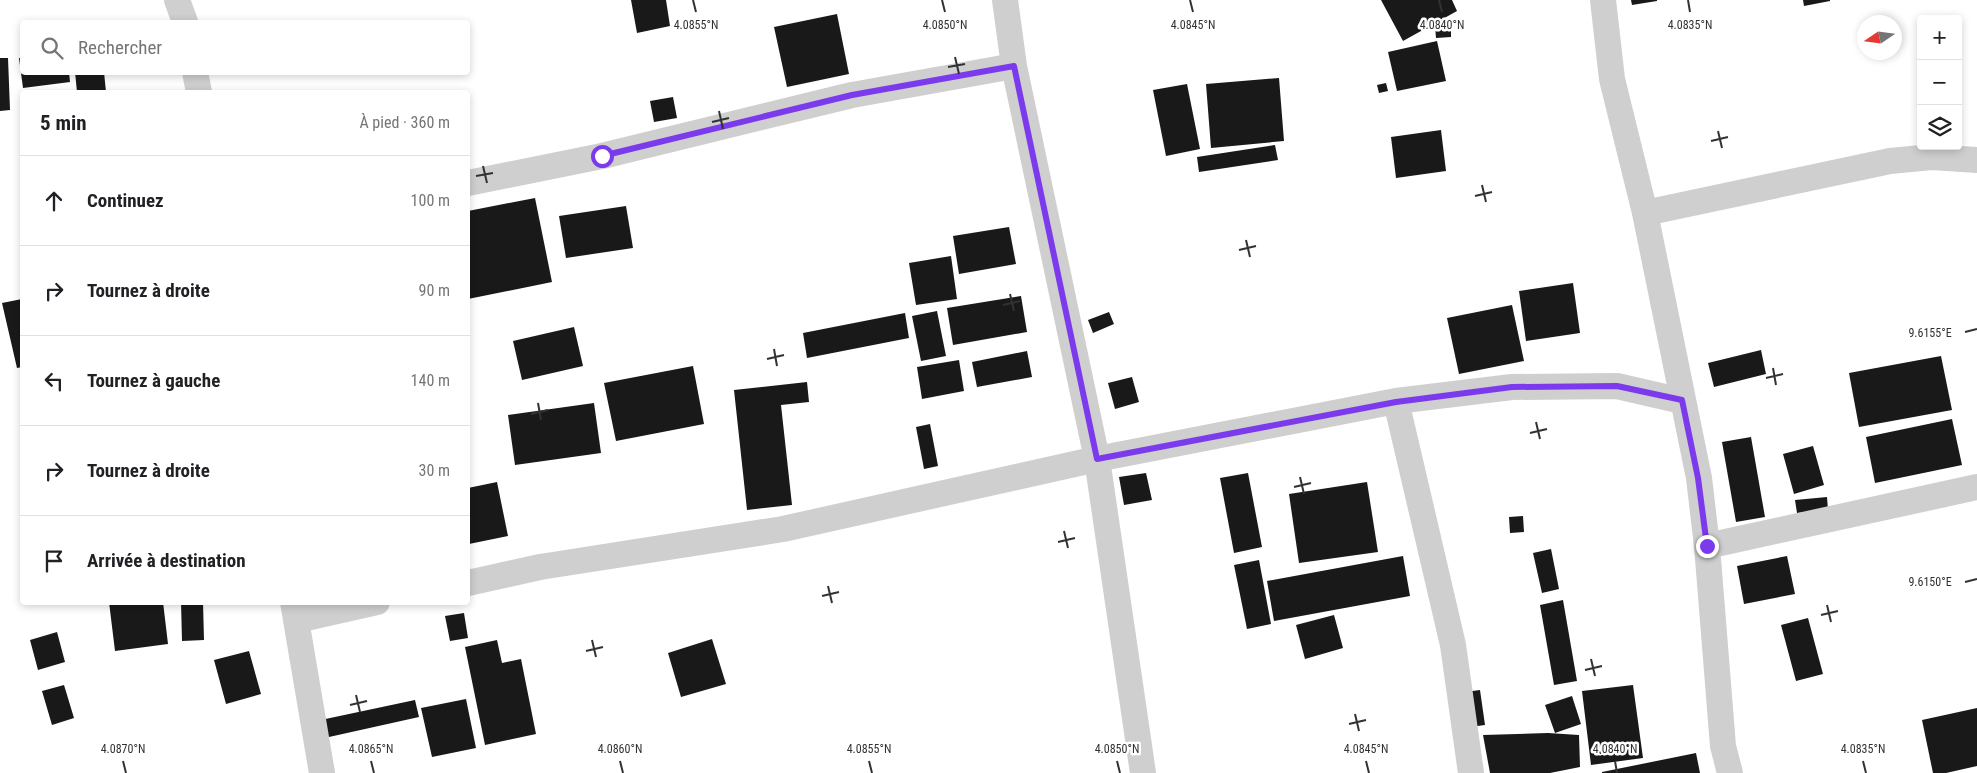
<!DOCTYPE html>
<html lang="fr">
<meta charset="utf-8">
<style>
:root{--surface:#fff;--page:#f6f6f6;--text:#202124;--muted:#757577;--line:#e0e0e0}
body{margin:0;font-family:"Roboto Condensed",sans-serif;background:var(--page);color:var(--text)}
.controls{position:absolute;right:15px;top:15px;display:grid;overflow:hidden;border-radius:5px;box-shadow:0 2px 8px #0003}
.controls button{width:45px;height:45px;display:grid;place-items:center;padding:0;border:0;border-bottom:1px solid var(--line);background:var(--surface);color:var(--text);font:25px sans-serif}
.compass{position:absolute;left:1857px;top:15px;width:45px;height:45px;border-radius:50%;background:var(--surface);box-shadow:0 2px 8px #0003;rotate:257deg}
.stop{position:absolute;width:15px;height:15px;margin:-11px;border:4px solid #7c3aed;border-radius:50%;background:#fff}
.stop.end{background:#7c3aed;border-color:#fff;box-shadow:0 1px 5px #0008}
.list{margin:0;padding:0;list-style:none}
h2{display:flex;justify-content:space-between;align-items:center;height:65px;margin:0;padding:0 20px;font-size:21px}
h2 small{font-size:16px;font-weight:400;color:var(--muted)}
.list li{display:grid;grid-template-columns:32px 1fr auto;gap:15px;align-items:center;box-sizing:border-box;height:90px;padding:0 20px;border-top:1px solid var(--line)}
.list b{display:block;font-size:19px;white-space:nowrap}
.list em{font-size:16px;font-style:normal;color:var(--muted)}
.icon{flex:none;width:28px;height:28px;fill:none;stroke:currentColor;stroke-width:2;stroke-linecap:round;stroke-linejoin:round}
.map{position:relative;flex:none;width:1977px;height:773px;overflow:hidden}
.search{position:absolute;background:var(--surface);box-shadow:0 2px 8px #0003;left:20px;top:20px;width:450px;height:55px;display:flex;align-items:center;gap:12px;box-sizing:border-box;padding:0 18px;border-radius:5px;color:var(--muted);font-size:19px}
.panel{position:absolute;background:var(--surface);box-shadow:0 2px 8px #0003;left:20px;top:90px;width:450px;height:515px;border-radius:5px}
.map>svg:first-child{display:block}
.building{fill:#191919}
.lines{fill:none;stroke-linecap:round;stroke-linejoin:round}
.minor{stroke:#cfcfcf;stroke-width:26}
.route{stroke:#7c3aed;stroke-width:6}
.ticks{fill:none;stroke:#323232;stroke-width:2}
.ticks-label{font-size:12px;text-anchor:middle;fill:#323232;stroke:#fff;stroke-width:5;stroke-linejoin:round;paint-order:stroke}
</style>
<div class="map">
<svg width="1977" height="773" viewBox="0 0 1977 773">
<rect width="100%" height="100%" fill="#fff"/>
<path class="building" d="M631 0H666L670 26 637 33Z
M1381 0H1452L1457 11 1403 41Z
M1631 0H1657V1L1632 5Z
M1803 0H1830V1L1804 6Z
M837 14 849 74 787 87 774 27Z
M1451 24V37L1436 38 1435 26Z
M1437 41 1446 81 1397 91 1388 52Z
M0 58H8L10 110 0 111Z
M19 58H22V72H69L70 82 23 88Z
M75 72H104L106 92H77Z
M1279 78 1284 141 1211 148 1206 84Z
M1386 83 1388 91 1379 93 1377 85Z
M1187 84 1200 149 1166 156 1153 90Z
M673 97 677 118 654 122 650 101Z
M1441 130 1446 171 1396 178 1391 137Z
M1275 145 1278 160 1199 172 1197 157Z
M535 198 552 282 468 299V211Z
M626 206 633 248 566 258 559 216Z
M1009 227 1016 264 959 274 953 236Z
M951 256 957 299 916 305 909 263Z
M1573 283 1580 333 1526 341 1519 291Z
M1021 296 1027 332 953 345 947 308Z
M22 299V367L17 368 2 303Z
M1512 305 1524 361 1459 374 1447 318Z
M937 311 946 356 921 361 912 316Z
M1109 312 1114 324 1093 333 1088 320Z
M905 313 909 338 807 358 803 333Z
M574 327 583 366 522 380 513 341Z
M1761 350 1766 374 1714 387 1708 363Z
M1027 351 1032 377 977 387 972 362Z
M1941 356 1952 410 1859 427 1849 373Z
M959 360 964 391 922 399 917 367Z
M693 366 704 424 616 441 604 383Z
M1132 377 1139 402 1115 409 1108 383Z
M807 382 809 402 781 405 792 505 747 510 734 390Z
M594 403 601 453 515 465 508 415Z
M1952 419 1962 465 1875 483 1866 437Z
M930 424 938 466 924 469 916 427Z
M1751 437 1765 517 1736 522 1722 442Z
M1813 446 1824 485 1794 494 1783 454Z
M1146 473 1152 500 1124 505 1119 477Z
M1248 473 1262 547 1234 553 1220 478Z
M497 482 508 536 469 544 468 488Z
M1367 482 1378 552 1299 563 1289 494Z
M1827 497 1828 510 1797 513 1795 500Z
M1523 516 1524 532 1510 533 1509 517Z
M1551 549 1559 589 1542 593 1533 553Z
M1403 556 1410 596 1274 621 1267 581Z
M1787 556 1795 594 1744 604 1737 566Z
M1259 560 1271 624 1247 629 1234 565Z
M1563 600 1577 681 1554 685 1540 605Z
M109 602H163L168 644 115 651Z
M181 602H203L204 640 182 641Z
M464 613 468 638 450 641 445 616Z
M1334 615 1343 648 1305 659 1296 625Z
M1808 618 1823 674 1796 681 1781 625Z
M57 632 65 662 38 670 30 640Z
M712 639 726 684 681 697 668 653Z
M497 640 502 663 521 659 536 734 485 745 465 647Z
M249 651 261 694 226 704 214 660Z
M64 685 74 718 52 725 42 691Z
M1633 685 1643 758 1591 765 1582 691Z
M1480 690 1485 725 1470 727 1465 692Z
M1572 696 1581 724 1555 733 1545 705Z
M466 699 476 748 432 757 421 708Z
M415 700 419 717 320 739 316 721Z
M1977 708V766L1946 773H1933L1922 720Z
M1548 733 1579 735 1580 767 1550 773H1490L1483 735Z
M1696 753 1700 773H1602V772Z"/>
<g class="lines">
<path class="minor" d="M177 0 185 22
M1005 0 1014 66 1097 459 1143 773
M1603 0 1612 79 1645 213 1699 478 1707 546 1723 746 1730 773
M195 72 199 92
M468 183 602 156 852 95 1014 66
M1645 213 1890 161 1932 157 1977 160
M1396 401 1453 645 1471 773
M1707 546 1977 487
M468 583 540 567 783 529 1097 459 1396 401 1512 387 1617 386 1682 401
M293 602 322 773
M297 620 377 602"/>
</g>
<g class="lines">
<path class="route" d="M602 156 852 95 1014 66 1097 459 1396 402 1512 387 1617 386 1682 400 1698 478 1707 546"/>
</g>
<path class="ticks" d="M693 0 696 12M942 0 945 12M1190 0 1193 12M1439 0 1442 12M1688 0 1690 12M955 57 959 74M948 67 965 64M719 111 723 129M712 122 729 118M1718 131 1722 148M1711 141 1728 137M483 166 487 183M476 176 493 173M1482 185 1486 202M1475 196 1492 192M1246 240 1250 257M1239 250 1256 246M1010 294 1014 311M1003 305 1020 301M1965 332 1977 329M774 349 777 366M767 359 784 355M1773 368 1776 385M1766 378 1783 374M538 403 541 420M531 414 548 410M1536 422 1540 439M1530 433 1547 429M1300 477 1304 494M1294 487 1311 483M1064 531 1068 548M1058 542 1075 538M1965 582 1977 579M828 586 832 603M822 596 839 592M1827 605 1831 622M1821 615 1838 611M592 640 596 657M586 651 603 647M1591 659 1595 676M1585 670 1602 666M356 695 360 712M350 705 367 701M1355 714 1359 731M1349 724 1366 720M123 761 126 773M371 761 374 773M620 761 623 773M869 761 872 773M1117 761 1120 773M1366 761 1369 773M1615 761 1617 773M1863 761 1866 773"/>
<g class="ticks-label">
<text x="696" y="29">4.0855°N</text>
<text x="945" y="29">4.0850°N</text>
<text x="1193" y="29">4.0845°N</text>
<text x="1442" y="29">4.0840°N</text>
<text x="1690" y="29">4.0835°N</text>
<text x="1930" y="337">9.6155°E</text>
<text x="1930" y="586">9.6150°E</text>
<text x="123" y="753">4.0870°N</text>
<text x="371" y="753">4.0865°N</text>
<text x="620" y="753">4.0860°N</text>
<text x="869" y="753">4.0855°N</text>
<text x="1117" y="753">4.0850°N</text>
<text x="1366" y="753">4.0845°N</text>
<text x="1615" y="753">4.0840°N</text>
<text x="1863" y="753">4.0835°N</text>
</g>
</svg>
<div class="controls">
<button>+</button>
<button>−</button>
<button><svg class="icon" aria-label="layers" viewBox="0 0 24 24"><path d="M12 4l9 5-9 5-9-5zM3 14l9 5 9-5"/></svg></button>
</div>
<svg class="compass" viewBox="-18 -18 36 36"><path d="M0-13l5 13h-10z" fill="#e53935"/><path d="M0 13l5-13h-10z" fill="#757577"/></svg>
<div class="stop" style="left:602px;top:156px"></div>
<div class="stop end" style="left:1707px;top:546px"></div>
<div class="search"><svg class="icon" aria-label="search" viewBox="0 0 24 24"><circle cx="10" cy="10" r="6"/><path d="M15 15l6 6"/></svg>Rechercher</div>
<section class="panel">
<h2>5 min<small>À pied · 360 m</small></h2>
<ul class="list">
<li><svg class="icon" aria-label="ahead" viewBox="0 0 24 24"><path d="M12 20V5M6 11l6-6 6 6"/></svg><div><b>Continuez</b></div><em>100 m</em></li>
<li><svg class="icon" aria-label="right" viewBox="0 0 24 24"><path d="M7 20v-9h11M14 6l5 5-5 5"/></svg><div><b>Tournez à droite</b></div><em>90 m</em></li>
<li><svg class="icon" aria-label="left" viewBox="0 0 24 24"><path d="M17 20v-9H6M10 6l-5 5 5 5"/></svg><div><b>Tournez à gauche</b></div><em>140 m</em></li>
<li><svg class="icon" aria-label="right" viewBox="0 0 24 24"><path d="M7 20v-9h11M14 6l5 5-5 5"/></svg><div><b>Tournez à droite</b></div><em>30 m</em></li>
<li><svg class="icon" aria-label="arrive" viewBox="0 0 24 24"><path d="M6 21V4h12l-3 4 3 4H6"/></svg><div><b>Arrivée à destination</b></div></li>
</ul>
</section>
</div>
